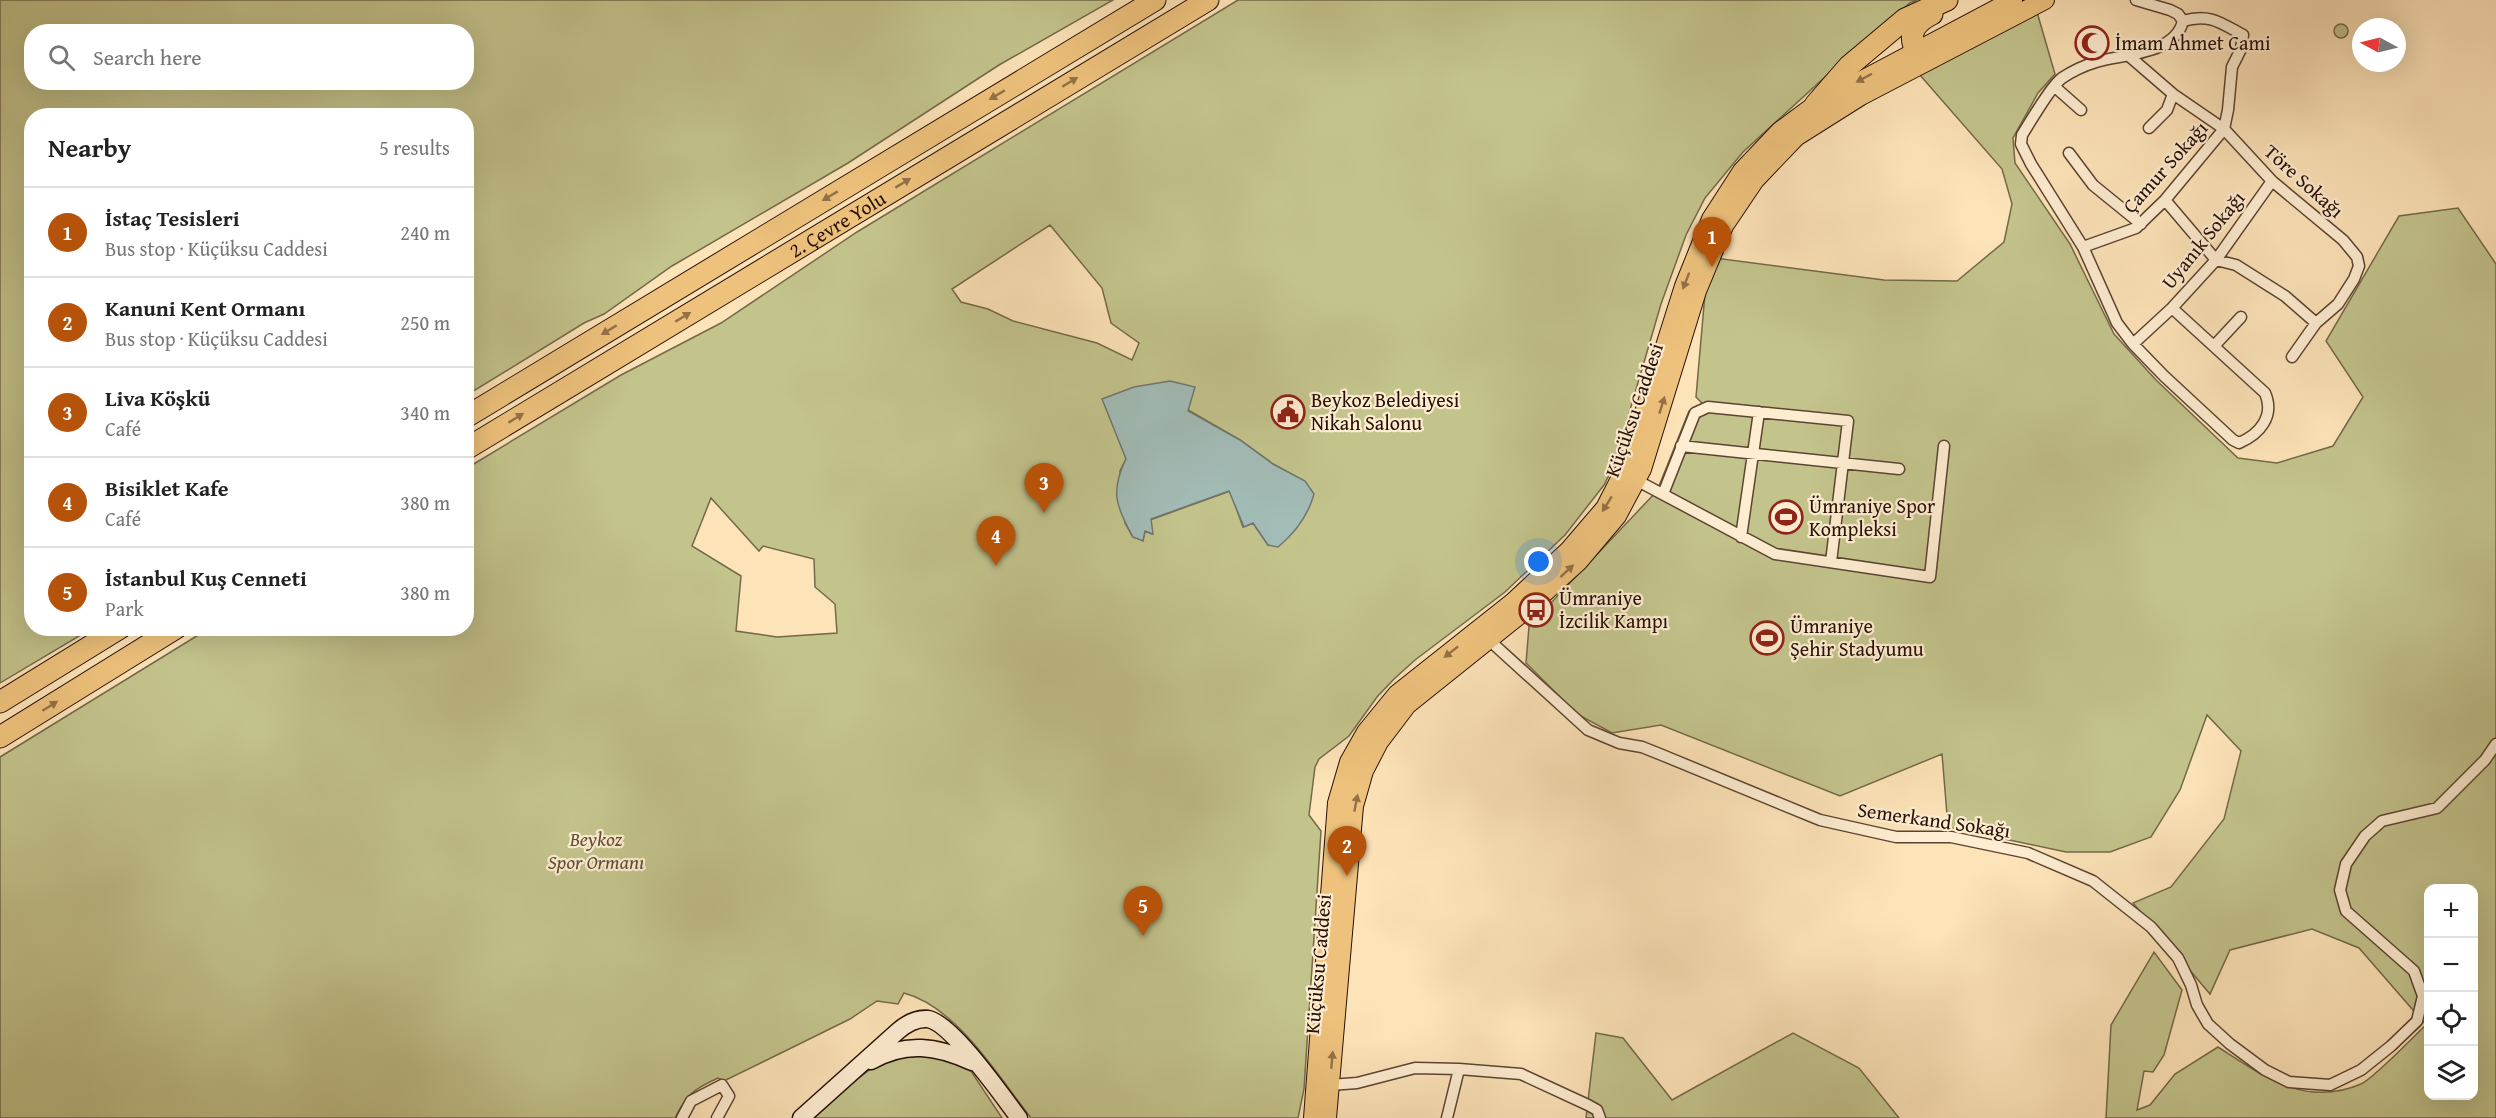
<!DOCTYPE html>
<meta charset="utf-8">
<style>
:root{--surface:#fff;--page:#f6f6f6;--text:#222;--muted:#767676;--line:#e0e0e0;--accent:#b45309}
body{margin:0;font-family:"Gentium Book Plus",serif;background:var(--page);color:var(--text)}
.controls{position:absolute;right:18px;bottom:18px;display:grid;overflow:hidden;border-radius:12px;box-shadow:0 6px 24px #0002}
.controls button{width:54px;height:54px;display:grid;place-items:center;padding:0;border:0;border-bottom:2px solid var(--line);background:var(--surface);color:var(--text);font:30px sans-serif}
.compass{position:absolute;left:2352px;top:18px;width:54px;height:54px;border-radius:50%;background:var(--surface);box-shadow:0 6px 24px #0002;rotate:277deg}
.you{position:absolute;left:1539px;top:562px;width:21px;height:21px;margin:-15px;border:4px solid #fff;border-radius:50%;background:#1a73e8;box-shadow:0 0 0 9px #1a73e833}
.badge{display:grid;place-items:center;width:39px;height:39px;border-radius:50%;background:var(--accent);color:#fff;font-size:20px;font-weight:700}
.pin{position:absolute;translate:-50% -50px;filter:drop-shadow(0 2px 3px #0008)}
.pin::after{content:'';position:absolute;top:32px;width:21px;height:18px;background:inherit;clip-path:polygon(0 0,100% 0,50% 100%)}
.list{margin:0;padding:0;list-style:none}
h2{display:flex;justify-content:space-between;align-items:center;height:78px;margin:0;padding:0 24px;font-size:26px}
h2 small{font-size:20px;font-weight:400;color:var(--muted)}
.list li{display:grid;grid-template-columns:39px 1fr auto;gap:18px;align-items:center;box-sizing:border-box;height:90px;padding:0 24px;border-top:2px solid var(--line)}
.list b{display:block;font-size:22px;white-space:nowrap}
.list p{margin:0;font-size:20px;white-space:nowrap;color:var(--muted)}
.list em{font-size:20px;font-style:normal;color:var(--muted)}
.icon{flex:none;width:33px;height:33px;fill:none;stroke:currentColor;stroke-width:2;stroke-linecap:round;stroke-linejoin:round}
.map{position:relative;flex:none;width:2496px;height:1118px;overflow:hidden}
.search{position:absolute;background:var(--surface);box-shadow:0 6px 24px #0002;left:24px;top:24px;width:450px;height:66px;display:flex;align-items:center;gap:15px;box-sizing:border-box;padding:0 21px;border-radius:24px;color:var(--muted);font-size:22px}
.panel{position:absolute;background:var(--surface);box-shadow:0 6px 24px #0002;left:24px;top:108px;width:450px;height:528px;border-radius:24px}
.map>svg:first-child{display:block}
.green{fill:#c3c38c;stroke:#746948;stroke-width:1.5;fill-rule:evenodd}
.water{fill:#a2bcb7;stroke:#707770;stroke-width:1.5}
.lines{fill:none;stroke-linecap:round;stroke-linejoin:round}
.street-casing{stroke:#5c4432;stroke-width:13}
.secondary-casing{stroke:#260f05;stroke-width:19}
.primary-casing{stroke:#260f05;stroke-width:20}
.highway-casing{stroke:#260f05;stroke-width:23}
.street{stroke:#feedd1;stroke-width:10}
.secondary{stroke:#feedd1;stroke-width:16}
.primary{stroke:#eec27c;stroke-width:18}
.highway{stroke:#eec27c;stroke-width:21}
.oneway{fill:#947146}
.labels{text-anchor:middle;stroke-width:4.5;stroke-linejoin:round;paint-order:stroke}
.poi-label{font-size:20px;fill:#260f05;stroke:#feedd1;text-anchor:start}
.street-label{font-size:20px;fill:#260f05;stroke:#feedd1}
.park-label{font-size:20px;font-style:italic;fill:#5d4e34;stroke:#feedd1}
</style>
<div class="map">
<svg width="2496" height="1118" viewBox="0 0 2496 1118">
<rect width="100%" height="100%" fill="#fde3b8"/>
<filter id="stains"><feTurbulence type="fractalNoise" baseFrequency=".00333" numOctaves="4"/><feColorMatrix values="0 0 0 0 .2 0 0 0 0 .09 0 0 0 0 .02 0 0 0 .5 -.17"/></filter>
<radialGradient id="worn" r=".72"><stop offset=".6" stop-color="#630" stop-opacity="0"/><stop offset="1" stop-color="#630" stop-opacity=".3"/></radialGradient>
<path class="green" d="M0 0H1113L999 65 848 163 672 266 604 314 584 323 467 395 466 116H32V628L91 629 0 683ZM32 32H466V82H32Z
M1238 0H1917L1910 3 1861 44 1743 152 1705 198 1686 235 1661 304 1614 465 1604 485 1565 535 1505 592 1415 660 1394 679 1377 697 1349 736 1319 759 1315 767 1309 815 1321 831 1304 1089 1298 1118H1031C998 1076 957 1007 904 993L898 1004 877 1001 850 1019 724 1081 718 1078C694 1089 687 1094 675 1118H0V757L208 629 466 628 467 468 621 375 721 323 857 232ZM1050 225 1102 288 1111 323 1139 343 1132 360 1097 343 1013 321 988 309 961 302 952 289ZM1188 410 1240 440 1273 464 1304 481 1268 545 1253 523 1243 527 1230 491 1150 520 1152 534 1145 531 1143 540 1133 537 1125 523 1120 471 1126 459ZM711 498 759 551 763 546 814 559 815 587 835 604 837 633 777 637 736 631 741 576 692 546Z
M2037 12 2055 74 2038 93 2013 138 2015 163 2070 244 2114 334 2156 380 2238 458 2277 463 2333 446 2363 397 2326 341 2399 216 2458 208 2496 264V1118H2106L2111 1025 2154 952 2182 990 2164 1055 2153 1072 2144 1071 2137 1110 2150 1105 2175 1074 2218 1047C2263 1076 2305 1108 2361 1084 2374 1078 2413 1037 2426 1025L2359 948 2312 929 2230 950 2210 994 2133 903 2171 887 2224 819 2241 751 2207 715 2180 790 2151 837 2110 852H2066L1948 827 1942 754 1840 796 1661 725 1612 733 1577 714 1526 663 1529 626 1657 491 1689 411 1703 404 1696 397 1706 282 1715 258 1884 280 1957 281 2004 242 2012 204 2002 169 1919 74ZM2428 888H2474V1096H2428Z
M2334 31a7 7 0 1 1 14 0a7 7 0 1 1-14 0Z
M1596 1033 1623 1038 1672 1100 1793 1033 1859 1068 1899 1118H1586Z
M934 1054 969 1068 1002 1118H812L829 1100 883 1060Z"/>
<path class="water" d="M1170 381 1195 387 1188 411 1240 440 1273 464 1305 481 1314 494C1308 516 1295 533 1278 547L1268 545 1253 523 1244 527 1229 491 1151 519 1153 534 1145 531 1143 541 1133 537C1116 507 1110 491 1126 459L1102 399 1134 387Z"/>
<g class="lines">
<defs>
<path id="street" d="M2136 0 2170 10 2178 14 2183 21C2175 55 2122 54 2096 62 2086 65 2071 72 2062 78 2050 87 2031 121 2022 135L2021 144 2031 164 2083 247 2117 323 2133 344 2164 376 2233 440 2239 443C2260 434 2275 416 2265 393L2172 308
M2129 56 2173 94 2224 129 2272 181 2343 240 2357 257 2359 266 2354 279 2338 304 2316 323 2292 357
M2055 87 2081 110
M2149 128 2167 110 2173 94
M2069 153 2093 185 2141 224
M2165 200 2216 260 2236 265 2285 296 2316 323
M2083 247 2136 228 2165 200 2224 129 2228 110 2232 67 2241 49 2243 35C2221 23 2209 13 2183 21
M2133 344 2172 308 2216 260 2272 181
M2214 346 2241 317
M1681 446 1899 469
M1636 480 1775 554 1930 577 1944 446
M1663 494 1695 413 1708 407 1848 421 1831 562
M1741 537 1759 412
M1489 640 1588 730 1619 743 1642 747 1662 755 1820 820 1896 837H1951L2028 853 2093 881 2151 927 2178 958 2191 985 2197 1005 2208 1024 2230 1044 2265 1070 2289 1082 2330 1085 2361 1070 2391 1046 2417 1021 2423 996 2414 971 2346 911 2340 890 2346 864 2365 836 2382 821 2437 808 2485 760 2496 744
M1459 1069 1521 1074 1588 1105 1597 1110 1600 1118
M1330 1085 1357 1083 1415 1068 1459 1069 1447 1118
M682 1118 691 1101 722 1085 729 1096 717 1118"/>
<path id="secondary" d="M871 1061C906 1041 937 1046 972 1062
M801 1118 898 1031C906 1024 917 1018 928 1019 952 1023 1003 1097 1019 1118"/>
<path id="primary" d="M1313 1118 1337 803 1349 762 1366 732 1397 694 1513 602 1569 550 1605 508 1628 463 1684 286 1711 219 1742 171 1780 131 1815 105 2013 0
M1327 1118 1354 806 1364 771 1379 742 1407 705 1522 613 1579 561 1617 516 1642 469 1697 291 1724 226 1755 180 1796 137 1861 96 2045 0"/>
<g id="highway">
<path d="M1916 51C1907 33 1916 22 1932 14"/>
<path d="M1815 105 1849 66 1905 19 1947 0"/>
<path d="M466 417 1155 0"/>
<path id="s1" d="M466 449 1208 0"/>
<path d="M0 702 120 628"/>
<path d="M0 737 176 628"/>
</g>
</defs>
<use href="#street" class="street-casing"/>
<use href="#secondary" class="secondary-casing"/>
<use href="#primary" class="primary-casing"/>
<use href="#highway" class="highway-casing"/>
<use href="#street" class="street"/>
<use href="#secondary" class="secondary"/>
<use href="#primary" class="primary"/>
<use href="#highway" class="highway"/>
</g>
<defs><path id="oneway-solid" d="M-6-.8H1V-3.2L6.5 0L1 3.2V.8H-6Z" transform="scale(1.5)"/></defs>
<g class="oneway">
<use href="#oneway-solid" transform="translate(1864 78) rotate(152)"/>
<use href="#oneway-solid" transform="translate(1070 82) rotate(-31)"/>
<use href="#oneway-solid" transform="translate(997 95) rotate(149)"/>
<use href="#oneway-solid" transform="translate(903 183) rotate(-31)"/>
<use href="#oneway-solid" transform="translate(830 196) rotate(149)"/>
<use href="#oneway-solid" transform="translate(1686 281) rotate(111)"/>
<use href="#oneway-solid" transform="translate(683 317) rotate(-31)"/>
<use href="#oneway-solid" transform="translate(609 330) rotate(149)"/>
<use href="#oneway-solid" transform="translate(1662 405) rotate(-73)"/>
<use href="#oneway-solid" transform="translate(516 418) rotate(-32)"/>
<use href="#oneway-solid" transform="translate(1607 504) rotate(122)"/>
<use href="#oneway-solid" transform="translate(1567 571) rotate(-43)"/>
<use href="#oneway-solid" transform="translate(1451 652) rotate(142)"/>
<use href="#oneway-solid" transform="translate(50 706) rotate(-32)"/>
<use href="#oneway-solid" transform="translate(1356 803) rotate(-79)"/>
<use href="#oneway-solid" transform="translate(1332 1060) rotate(-85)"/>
</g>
<defs>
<symbol id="mosque-ring" viewBox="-11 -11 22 22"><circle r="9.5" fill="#feedd1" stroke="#8f2418" stroke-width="1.5"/><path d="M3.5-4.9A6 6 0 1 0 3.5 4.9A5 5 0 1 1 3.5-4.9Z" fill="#8f2418"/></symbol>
<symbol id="civic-ring" viewBox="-11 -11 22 22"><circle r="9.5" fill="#feedd1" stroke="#8f2418" stroke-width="1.5"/><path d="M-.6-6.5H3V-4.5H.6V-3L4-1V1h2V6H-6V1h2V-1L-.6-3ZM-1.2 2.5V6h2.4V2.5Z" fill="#8f2418"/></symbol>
<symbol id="stadium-ring" viewBox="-11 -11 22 22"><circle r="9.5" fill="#feedd1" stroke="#8f2418" stroke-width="1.5"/><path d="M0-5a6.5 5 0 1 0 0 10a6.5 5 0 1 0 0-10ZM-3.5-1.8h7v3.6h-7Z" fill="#8f2418"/></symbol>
<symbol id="bus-ring" viewBox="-11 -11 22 22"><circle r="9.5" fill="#feedd1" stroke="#8f2418" stroke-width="1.5"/><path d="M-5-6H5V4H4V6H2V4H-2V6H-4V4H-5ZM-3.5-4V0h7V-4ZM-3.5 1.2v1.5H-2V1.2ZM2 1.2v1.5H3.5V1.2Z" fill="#8f2418"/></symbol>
</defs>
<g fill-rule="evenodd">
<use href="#mosque-ring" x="2073" y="24" width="38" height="38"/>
<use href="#civic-ring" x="1269" y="393" width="38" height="38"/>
<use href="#stadium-ring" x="1767" y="498" width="38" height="38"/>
<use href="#bus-ring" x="1517" y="591" width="38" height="38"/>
<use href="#stadium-ring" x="1748" y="619" width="38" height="38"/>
</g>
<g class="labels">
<g class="poi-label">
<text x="2115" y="50">İmam Ahmet Cami</text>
<text x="1311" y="407">Beykoz Belediyesi<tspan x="1311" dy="23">Nikah Salonu</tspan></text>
<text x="1809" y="513">Ümraniye Spor<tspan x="1809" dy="23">Kompleksi</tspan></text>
<text x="1559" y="605">Ümraniye<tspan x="1559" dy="23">İzcilik Kampı</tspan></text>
<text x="1790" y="633">Ümraniye<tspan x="1790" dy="23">Şehir Stadyumu</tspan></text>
</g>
<g class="street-label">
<text transform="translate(2165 167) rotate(-48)" y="7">Çamur Sokağı</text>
<text transform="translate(2304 181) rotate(42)" y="7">Töre Sokağı</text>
<text dy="7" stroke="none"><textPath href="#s1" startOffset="434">2. Çevre Yolu</textPath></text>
<text transform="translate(2203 240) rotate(-51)" y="7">Uyanık Sokağı</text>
<text transform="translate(1634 410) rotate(-71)" y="7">Küçüksu Caddesi</text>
<text transform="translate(1934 820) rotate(8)" y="7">Semerkand Sokağı</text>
<text transform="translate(1318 964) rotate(-85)" y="7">Küçüksu Caddesi</text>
</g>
<g class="park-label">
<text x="596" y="846">Beykoz<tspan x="596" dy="23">Spor Ormanı</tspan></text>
</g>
</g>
<rect width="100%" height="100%" filter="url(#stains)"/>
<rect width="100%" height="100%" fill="url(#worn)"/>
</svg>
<div class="controls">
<button>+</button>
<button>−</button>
<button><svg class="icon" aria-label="locate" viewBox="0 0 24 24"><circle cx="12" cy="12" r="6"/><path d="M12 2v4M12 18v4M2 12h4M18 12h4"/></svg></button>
<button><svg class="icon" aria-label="layers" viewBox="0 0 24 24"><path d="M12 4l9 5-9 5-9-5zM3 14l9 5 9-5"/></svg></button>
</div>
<svg class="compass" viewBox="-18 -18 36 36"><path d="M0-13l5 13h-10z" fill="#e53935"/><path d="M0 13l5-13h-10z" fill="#767676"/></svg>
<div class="you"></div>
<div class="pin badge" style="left:1712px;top:267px">1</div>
<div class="pin badge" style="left:1347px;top:876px">2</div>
<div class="pin badge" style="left:1044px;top:513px">3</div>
<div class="pin badge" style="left:996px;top:566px">4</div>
<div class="pin badge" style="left:1143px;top:936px">5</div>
<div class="search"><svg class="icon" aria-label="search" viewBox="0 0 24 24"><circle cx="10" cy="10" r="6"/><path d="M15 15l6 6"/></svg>Search here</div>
<section class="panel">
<h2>Nearby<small>5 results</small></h2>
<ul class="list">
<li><span class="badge">1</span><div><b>İstaç Tesisleri</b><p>Bus stop · Küçüksu Caddesi</p></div><em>240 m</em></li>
<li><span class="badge">2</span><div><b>Kanuni Kent Ormanı</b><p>Bus stop · Küçüksu Caddesi</p></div><em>250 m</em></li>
<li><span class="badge">3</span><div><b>Liva Köşkü</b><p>Café</p></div><em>340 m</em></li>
<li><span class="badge">4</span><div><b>Bisiklet Kafe</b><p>Café</p></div><em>380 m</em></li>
<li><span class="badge">5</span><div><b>İstanbul Kuş Cenneti</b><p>Park</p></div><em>380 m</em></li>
</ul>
</section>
</div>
